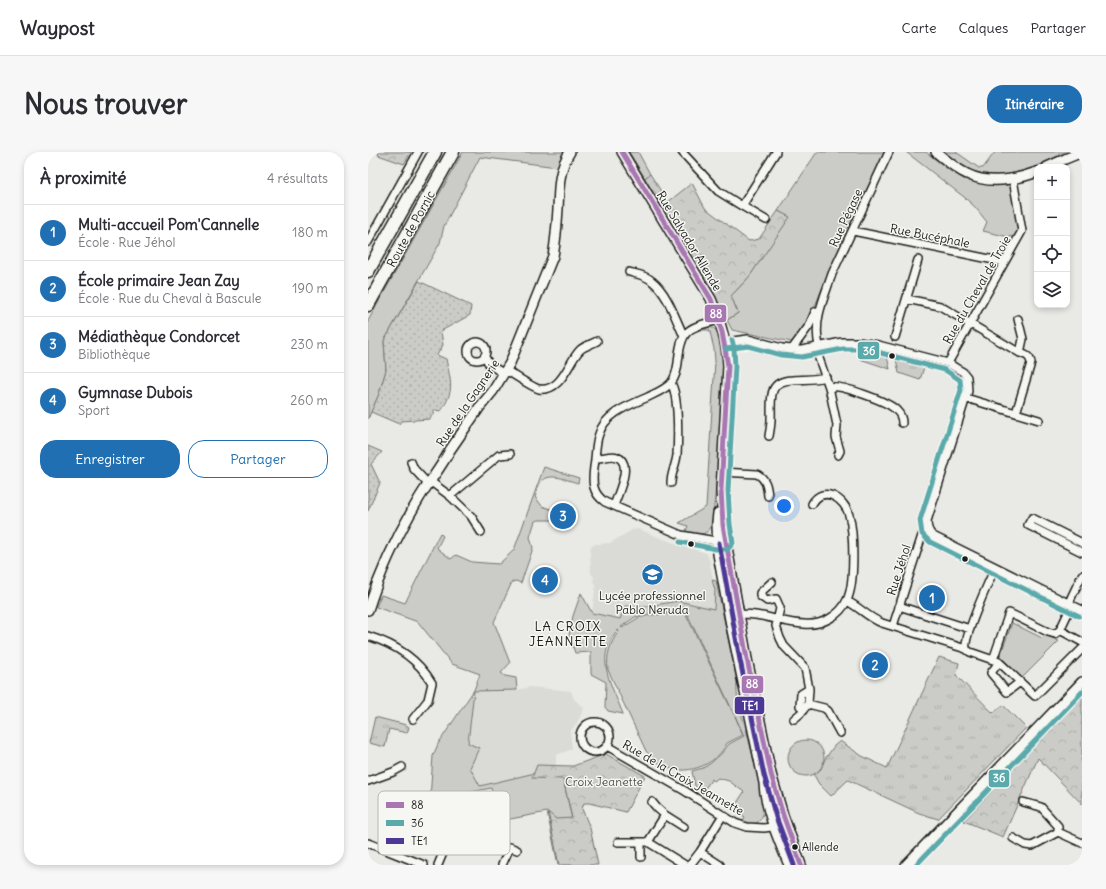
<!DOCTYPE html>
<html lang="fr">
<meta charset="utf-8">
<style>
:root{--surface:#fff;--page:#f7f7f7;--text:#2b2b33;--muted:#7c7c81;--line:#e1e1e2;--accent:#1f6fb2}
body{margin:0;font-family:Delius,sans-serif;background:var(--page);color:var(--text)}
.controls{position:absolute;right:12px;top:12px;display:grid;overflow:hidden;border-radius:8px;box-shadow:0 2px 6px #0003}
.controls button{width:36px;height:36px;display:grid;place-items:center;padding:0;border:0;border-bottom:1px solid var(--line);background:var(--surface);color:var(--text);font:20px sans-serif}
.you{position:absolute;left:416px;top:354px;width:14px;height:14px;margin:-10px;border:3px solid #fff;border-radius:50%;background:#1a73e8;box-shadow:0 0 0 6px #1a73e833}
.badge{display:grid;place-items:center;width:26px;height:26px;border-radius:50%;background:var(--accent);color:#fff;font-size:13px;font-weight:700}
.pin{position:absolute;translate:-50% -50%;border:2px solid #fff;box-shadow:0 1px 4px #0006}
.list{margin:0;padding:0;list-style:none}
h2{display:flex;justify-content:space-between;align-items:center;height:52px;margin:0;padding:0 16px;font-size:17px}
h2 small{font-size:13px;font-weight:400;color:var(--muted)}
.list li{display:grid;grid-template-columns:26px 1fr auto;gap:12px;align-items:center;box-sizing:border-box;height:56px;padding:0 16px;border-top:1px solid var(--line)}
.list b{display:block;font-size:15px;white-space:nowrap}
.list p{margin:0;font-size:13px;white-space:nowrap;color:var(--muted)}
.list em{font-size:13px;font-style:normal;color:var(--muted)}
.actions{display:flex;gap:8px;padding:12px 16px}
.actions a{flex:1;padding:9px 0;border:1px solid var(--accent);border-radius:16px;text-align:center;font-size:14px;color:var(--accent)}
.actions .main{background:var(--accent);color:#fff}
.icon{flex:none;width:22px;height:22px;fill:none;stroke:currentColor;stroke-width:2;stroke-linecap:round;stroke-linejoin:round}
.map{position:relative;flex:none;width:714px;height:713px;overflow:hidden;border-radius:16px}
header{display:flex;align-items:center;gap:24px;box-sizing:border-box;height:56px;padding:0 20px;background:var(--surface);border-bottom:1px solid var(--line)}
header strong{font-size:19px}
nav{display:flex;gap:22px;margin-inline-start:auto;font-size:14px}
.intro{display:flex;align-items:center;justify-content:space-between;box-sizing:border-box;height:96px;padding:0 24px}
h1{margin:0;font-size:28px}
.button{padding:10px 18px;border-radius:16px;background:var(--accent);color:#fff;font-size:14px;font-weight:700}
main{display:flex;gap:24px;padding:0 24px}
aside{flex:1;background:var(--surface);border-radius:16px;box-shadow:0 2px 6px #0003}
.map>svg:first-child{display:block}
.built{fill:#dadad6}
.grass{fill:#cbcbc7;stroke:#747472;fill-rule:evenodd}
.forest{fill:url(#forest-crowns);stroke:#747472}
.park{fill:url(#park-tufts);stroke:#747472}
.garden{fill:url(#garden-dots);stroke:#747472}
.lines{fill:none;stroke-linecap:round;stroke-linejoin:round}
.minor-casing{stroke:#1c1c1c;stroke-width:10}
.tertiary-casing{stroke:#1c1c1c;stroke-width:12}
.trunk-casing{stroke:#1c1c1c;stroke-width:15}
.minor{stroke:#f6f6f2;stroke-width:7}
.tertiary{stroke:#f6f6f2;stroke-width:9}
.trunk{stroke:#f6f6f2;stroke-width:12}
.bus-1-casing{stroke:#f6f6f2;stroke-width:8}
.bus-2-casing{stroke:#f6f6f2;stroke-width:8}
.bus-3-casing{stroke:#f6f6f2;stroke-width:8}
.bus-1{stroke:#a877b2;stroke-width:5}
.bus-2{stroke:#5aa9ab;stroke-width:5}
.bus-3{stroke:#4e3896;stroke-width:5}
.bus-dot{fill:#1c1c1c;stroke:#f6f6f2;stroke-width:1.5}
.labels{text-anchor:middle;stroke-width:3;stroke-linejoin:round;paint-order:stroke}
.bus-label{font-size:11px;fill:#1c1c1c;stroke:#f6f6f2;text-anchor:start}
.street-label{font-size:12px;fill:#1c1c1c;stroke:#f6f6f2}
.poi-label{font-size:12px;fill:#1c1c1c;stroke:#f6f6f2}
.park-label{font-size:12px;fill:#51514f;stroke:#f6f6f2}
.neighbourhood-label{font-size:13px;letter-spacing:1px;fill:#1c1c1c;stroke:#f6f6f2}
.key{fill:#f6f6f2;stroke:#b5b5b2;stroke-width:1}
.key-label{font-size:11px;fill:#1c1c1c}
.line-badge{stroke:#f6f6f2;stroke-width:1.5}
.badge-label{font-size:11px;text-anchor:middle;font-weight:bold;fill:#fff}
</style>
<header>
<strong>Waypost</strong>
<nav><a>Carte</a><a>Calques</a><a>Partager</a></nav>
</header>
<div class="intro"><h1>Nous trouver</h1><a class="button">Itinéraire</a></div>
<main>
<aside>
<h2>À proximité<small>4 résultats</small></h2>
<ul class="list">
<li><span class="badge">1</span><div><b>Multi-accueil Pom'Cannelle</b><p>École · Rue Jéhol</p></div><em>180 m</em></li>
<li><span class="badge">2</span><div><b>École primaire Jean Zay</b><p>École · Rue du Cheval à Bascule</p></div><em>190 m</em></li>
<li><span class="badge">3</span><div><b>Médiathèque Condorcet</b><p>Bibliothèque</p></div><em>230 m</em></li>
<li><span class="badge">4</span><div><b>Gymnase Dubois</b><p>Sport</p></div><em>260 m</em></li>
</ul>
<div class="actions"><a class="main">Enregistrer</a><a>Partager</a></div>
</aside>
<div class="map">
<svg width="714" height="713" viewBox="0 0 714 713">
<defs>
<pattern id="forest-crowns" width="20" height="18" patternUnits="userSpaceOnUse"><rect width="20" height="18" fill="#cbcbc7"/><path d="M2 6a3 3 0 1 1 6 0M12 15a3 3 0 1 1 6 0" fill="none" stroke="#aeaeaa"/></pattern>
<pattern id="park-tufts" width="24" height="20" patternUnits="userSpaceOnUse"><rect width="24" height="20" fill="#cbcbc7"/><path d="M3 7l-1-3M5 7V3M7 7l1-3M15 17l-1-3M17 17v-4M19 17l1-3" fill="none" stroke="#aeaeaa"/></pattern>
<pattern id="garden-dots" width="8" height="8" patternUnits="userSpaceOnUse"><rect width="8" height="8" fill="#cbcbc7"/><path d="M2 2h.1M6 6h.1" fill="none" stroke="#aeaeaa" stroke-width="1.8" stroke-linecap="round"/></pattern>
</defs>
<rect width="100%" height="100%" fill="#e9e9e5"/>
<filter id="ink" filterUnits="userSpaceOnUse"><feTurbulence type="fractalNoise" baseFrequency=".025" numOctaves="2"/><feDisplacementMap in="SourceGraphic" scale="8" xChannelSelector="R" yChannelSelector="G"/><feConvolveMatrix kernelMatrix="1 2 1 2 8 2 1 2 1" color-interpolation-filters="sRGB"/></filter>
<g filter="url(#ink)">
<path class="built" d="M270 377 308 392 338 401 341 407 347 438 346 458 325 452 300 450 280 454H258L253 467 224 461 228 432 225 431 226 425 223 421 222 397 224 394 228 392 242 391 264 378Z
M162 535 203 539 206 547 216 556 209 571 202 579 204 597 188 603V616L112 634 102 616 100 591 106 538H149Z"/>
<path class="grass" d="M95 0H197L189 15 112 5 76 74 72 91 16 189 18 218 11 242 0 267V169Z
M261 0H270L282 22 277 26Z
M449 0H516L462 117 439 174 424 190 364 178 359 168 370 161 363 144 381 125 421 65 410 59Z
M538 0H558L582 19 596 27 614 32 641 33 644 35 651 79 647 84 641 85 615 79 619 70 607 55 596 45Z
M576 0H588L611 16H615L627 0H699C663 17 635 34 595 15 588 12 582 5 576 0Z
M342 175C353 177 353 191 356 200 354 224 349 369 341 378 334 385 326 382 318 379L320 374 311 371 338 355 347 209 346 197 342 180 341 178H330Z
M176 315 211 326 210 331C198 328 179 318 171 333 169 336 169 341 167 345L174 354 188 359 185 368H171L167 369 162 385 165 396 153 431 148 429 144 430 126 470 142 511 133 521 137 524 148 526 149 538 106 539 100 591 111 596 102 616 112 634 188 616 195 627 204 667 213 713H190L179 660 137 668 136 665 119 669 115 654 117 647 126 646 123 636 75 646 62 647 65 604 70 592 106 538 112 522 84 512 50 470 8 455 13 443 37 451 72 381 75 384 69 396 83 407 88 403 104 410 131 412 146 398Z
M344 428 348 429 369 530C367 549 376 566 380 585 386 608 391 631 396 655 396 668 387 677 374 670L377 665 365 657 376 640 361 629 350 626 346 629 344 627 335 639 327 634 324 619 335 616 343 611 354 601 361 592 376 584 367 564 375 583 359 591C349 612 322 623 300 616 291 613 284 606 278 599L240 518C238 503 242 491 251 479L250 478C247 480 245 484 243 488 229 512 246 538 255 562L240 559 237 555 238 530 223 522V500L207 501 201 483 205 464 213 441 224 461 252 467 257 454H280L310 449 346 457 347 438ZM316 455 366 562V563L315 456 303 462 282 463 270 466 254 476 253 475 267 465 286 461H303Z
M644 471 674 486 677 483 691 489 654 526 632 504Z
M420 606a18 18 0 1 1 36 0a18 18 0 1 1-36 0Z"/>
<path class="forest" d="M11 0H43L36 12 10 3Z
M282 22 300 50 324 31 337 56 381 89 391 87 410 59 422 65 381 125 363 144 370 161 359 168 277 26Z
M714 544V652L670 606 635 685 596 669Z
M238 602 277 624 258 660 221 651H216L214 657 222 676 230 713H191L180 660 188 667 204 666 195 627 164 626 169 613 205 614Z"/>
<path class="park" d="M500 198 518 201 522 217 492 207Z
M528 207 544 210 556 215 552 228 531 221Z
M571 505 591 511 588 523 625 561 635 553 658 576 570 667 551 661 480 628 463 644 451 632 446 623 453 617 457 607 466 594 472 589 494 604 519 616Z
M7 565 38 573 41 575 39 581 21 577 17 595 1 591Z"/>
<path class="garden" d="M51 129 103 154 102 163 73 179 75 193 69 203 78 207C83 231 87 238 73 259L67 258 62 267 33 269 31 272 3 260 11 242 18 218 16 189Z
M0 294 14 300 3 312 12 331 0 359Z"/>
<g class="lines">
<defs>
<path id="minor" d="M314 0 350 39 374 54 408 0
M374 54 398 68
M485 79 636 110
M0 90 50 0
M261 120C268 122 278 123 284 129 299 141 306 163 314 180L317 182
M539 147 572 154 652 201C658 203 662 204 663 211L648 261
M650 167 655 187 652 201
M351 168C320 176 313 176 310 211 309 218 308 225 303 231 298 237 288 241 280 245 262 253 237 261 231 282 227 292 228 305 226 315 224 330 224 341 237 350L313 383 354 390
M527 185 550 108
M100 199a9 9 0 1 1 18 0a9 9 0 1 1-18 0Z
M357 190 380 187 414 196 434 198 474 190H490L510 193 580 211 588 216 595 220 599 225 600 239 559 369C559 375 560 380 565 384L714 458
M451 194C445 168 456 146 464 122L521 0
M447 195 461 235 469 273 468 285 472 299 470 303
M424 197 441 174 447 160
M117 205 121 212 136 222
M580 211 654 79 645 27
M138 218C146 223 164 235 171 237 194 240 200 210 212 198 216 194 224 192 229 189
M303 231C311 244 310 287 309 303 308 313 303 321 303 331
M461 235C472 232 522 250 529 259 532 262 534 267 534 271
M598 246 671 268
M401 284C402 278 403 273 403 268 404 249 398 229 424 228 436 227 447 228 458 225
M227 306C234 307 243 302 249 305 266 311 249 343 246 354
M43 310 46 317 60 332
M354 320 389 322C398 327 399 334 400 344
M62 329 82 344 131 303 142 302
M82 344 103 364 113 380
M714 391 664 366 660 373 714 400
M714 423 703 446 700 461 692 478 714 490
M404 430 392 441V444L399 449 408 447 412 456 408 474 412 486 416 494 437 516 441 537
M479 449C491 455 501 466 514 471L598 497 602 500 631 510 667 544 714 497
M531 454 602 477
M367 463C391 459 412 471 436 472 453 474 472 464 479 448 487 432 486 381 481 363 477 347 455 332 444 352
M525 474 558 371
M0 484C26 492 50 507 64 531L60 548 45 567
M598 497C595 486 621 429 627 416
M625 508 641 461 680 480 687 482 692 478
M631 510 623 521 639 540 652 530
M441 537 440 552 436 557 432 554 433 542Z
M440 552 456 556 460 559 472 581
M426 567 433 561 436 557
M212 585a15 15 0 1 1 30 0a15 15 0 1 1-30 0Z
M239 594 317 639 367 671 379 675 396 676 418 673
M0 629 25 620 34 615
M284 650 289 656 297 663 280 690 317 713
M655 650 673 655 690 674V680
M297 663 316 675
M645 686 657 693 664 694 690 680 714 691
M250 690H280
M273 690V705
M0 691 56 713
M332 700 352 713
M70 713 85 677
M134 713 142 695 149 698
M322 713 332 700 355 663"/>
<path id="tertiary" d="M254 0 343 147C352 168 359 191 360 214L353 338 355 373 379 507 403 622 415 663 433 713
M568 0C578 8 588 17 599 22 621 33 647 28 669 20
M679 15 697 7 714 0
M350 361 349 371 350 402 363 473 396 631C397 657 411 689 421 713
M0 458C12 420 29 384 49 350 59 332 73 316 82 298L111 256 125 239 142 211 185 104C188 88 189 73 190 57 191 37 190 18 202 0
M538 713 714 530"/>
<path id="trunk" d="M0 119 67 0
M0 153 85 0"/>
</defs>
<use href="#minor" class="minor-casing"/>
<use href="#tertiary" class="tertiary-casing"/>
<use href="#trunk" class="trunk-casing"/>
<use href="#minor" class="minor"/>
<use href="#tertiary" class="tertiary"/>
<use href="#trunk" class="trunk"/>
<defs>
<path id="bus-1" d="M254 0 343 147 354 180 360 214 353 338 355 373 379 507 403 622 415 663 433 713"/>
<path id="bus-2" d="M358 197 380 194 413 203 434 205 475 197H489L509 200 577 218 592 228 593 238 552 368 554 382 562 390 711 464
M312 390 348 397H360L365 391 362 372 360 338 367 214 366 196 364 188
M548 713 714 540"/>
<path id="bus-3" d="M351 391 372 508 396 623 408 665 426 713"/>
</defs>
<use href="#bus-1" class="bus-1-casing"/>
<use href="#bus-2" class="bus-2-casing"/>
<use href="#bus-3" class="bus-3-casing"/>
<use href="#bus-1" class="bus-1"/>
<use href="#bus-2" class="bus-2"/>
<use href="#bus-3" class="bus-3"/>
</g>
</g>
<defs>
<symbol id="school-disc" viewBox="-11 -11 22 22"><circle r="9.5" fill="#1f6fb2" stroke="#f6f6f2"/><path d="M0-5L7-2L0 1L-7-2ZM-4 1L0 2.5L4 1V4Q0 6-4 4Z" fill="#fff"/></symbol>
</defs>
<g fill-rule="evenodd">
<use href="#school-disc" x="272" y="410" width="25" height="25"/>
</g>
<g class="bus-dot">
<circle cx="524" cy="204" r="3.5"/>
<circle cx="323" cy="392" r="3.5"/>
<circle cx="597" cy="407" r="3.5"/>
<circle cx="427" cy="695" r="3.5"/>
</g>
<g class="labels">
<g class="bus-label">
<text x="434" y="699">Allende</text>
</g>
<g class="street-label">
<text transform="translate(478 66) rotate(-65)" y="4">Rue Pégase</text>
<text transform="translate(43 77) rotate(-61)" y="4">Route de Pornic</text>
<text transform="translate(562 84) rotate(11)" y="4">Rue Bucéphale</text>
<text transform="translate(321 89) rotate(59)" y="4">Rue Salvador Allende</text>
<text transform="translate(609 138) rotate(-60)" y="4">Rue du Cheval de Troie</text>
<text transform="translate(100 251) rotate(-56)" y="4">Rue de la Gagnerie</text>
<text transform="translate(531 418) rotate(-72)" y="4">Rue Jéhol</text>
<text transform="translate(315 626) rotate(30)" y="4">Rue de la Croix Jeannette</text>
</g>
<g class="poi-label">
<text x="284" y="448">Lycée professionnel<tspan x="284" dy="14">Pablo Neruda</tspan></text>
</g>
<g class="park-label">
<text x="236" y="634">Croix Jeanette</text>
</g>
<g class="neighbourhood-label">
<text x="200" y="479">LA CROIX<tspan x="200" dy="15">JEANNETTE</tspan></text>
</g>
</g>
<rect x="10" y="639" width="132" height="64" rx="6" class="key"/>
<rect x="18" y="650" width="18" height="6" fill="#a877b2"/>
<rect x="18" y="668" width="18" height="6" fill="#5aa9ab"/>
<rect x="18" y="686" width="18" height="6" fill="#4e3896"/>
<g class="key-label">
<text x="43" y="657">88</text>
<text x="43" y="675">36</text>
<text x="43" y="693">TE1</text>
</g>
<g class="line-badge">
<rect x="336" y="152" width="23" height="19" rx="4" fill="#a877b2"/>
<rect x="489" y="189" width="23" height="19" rx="4" fill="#5aa9ab"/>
<rect x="373" y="523" width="23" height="19" rx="4" fill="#a877b2"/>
<rect x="366" y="544" width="31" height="19" rx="4" fill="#4e3896"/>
<rect x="620" y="617" width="22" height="19" rx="4" fill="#5aa9ab"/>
</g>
<g class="badge-label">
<text x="348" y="166">88</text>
<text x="501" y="203">36</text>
<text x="384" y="536">88</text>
<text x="382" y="558">TE1</text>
<text x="631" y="630">36</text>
</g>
</svg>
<div class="controls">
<button>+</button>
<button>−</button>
<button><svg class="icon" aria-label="locate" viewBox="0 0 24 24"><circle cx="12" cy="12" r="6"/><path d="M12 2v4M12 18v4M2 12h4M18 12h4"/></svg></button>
<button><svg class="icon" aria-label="layers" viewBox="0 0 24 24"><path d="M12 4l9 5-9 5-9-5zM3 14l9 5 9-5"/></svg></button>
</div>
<div class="you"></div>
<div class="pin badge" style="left:564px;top:446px">1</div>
<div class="pin badge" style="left:507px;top:513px">2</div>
<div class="pin badge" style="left:195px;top:364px">3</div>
<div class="pin badge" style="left:177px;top:428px">4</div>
</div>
</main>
